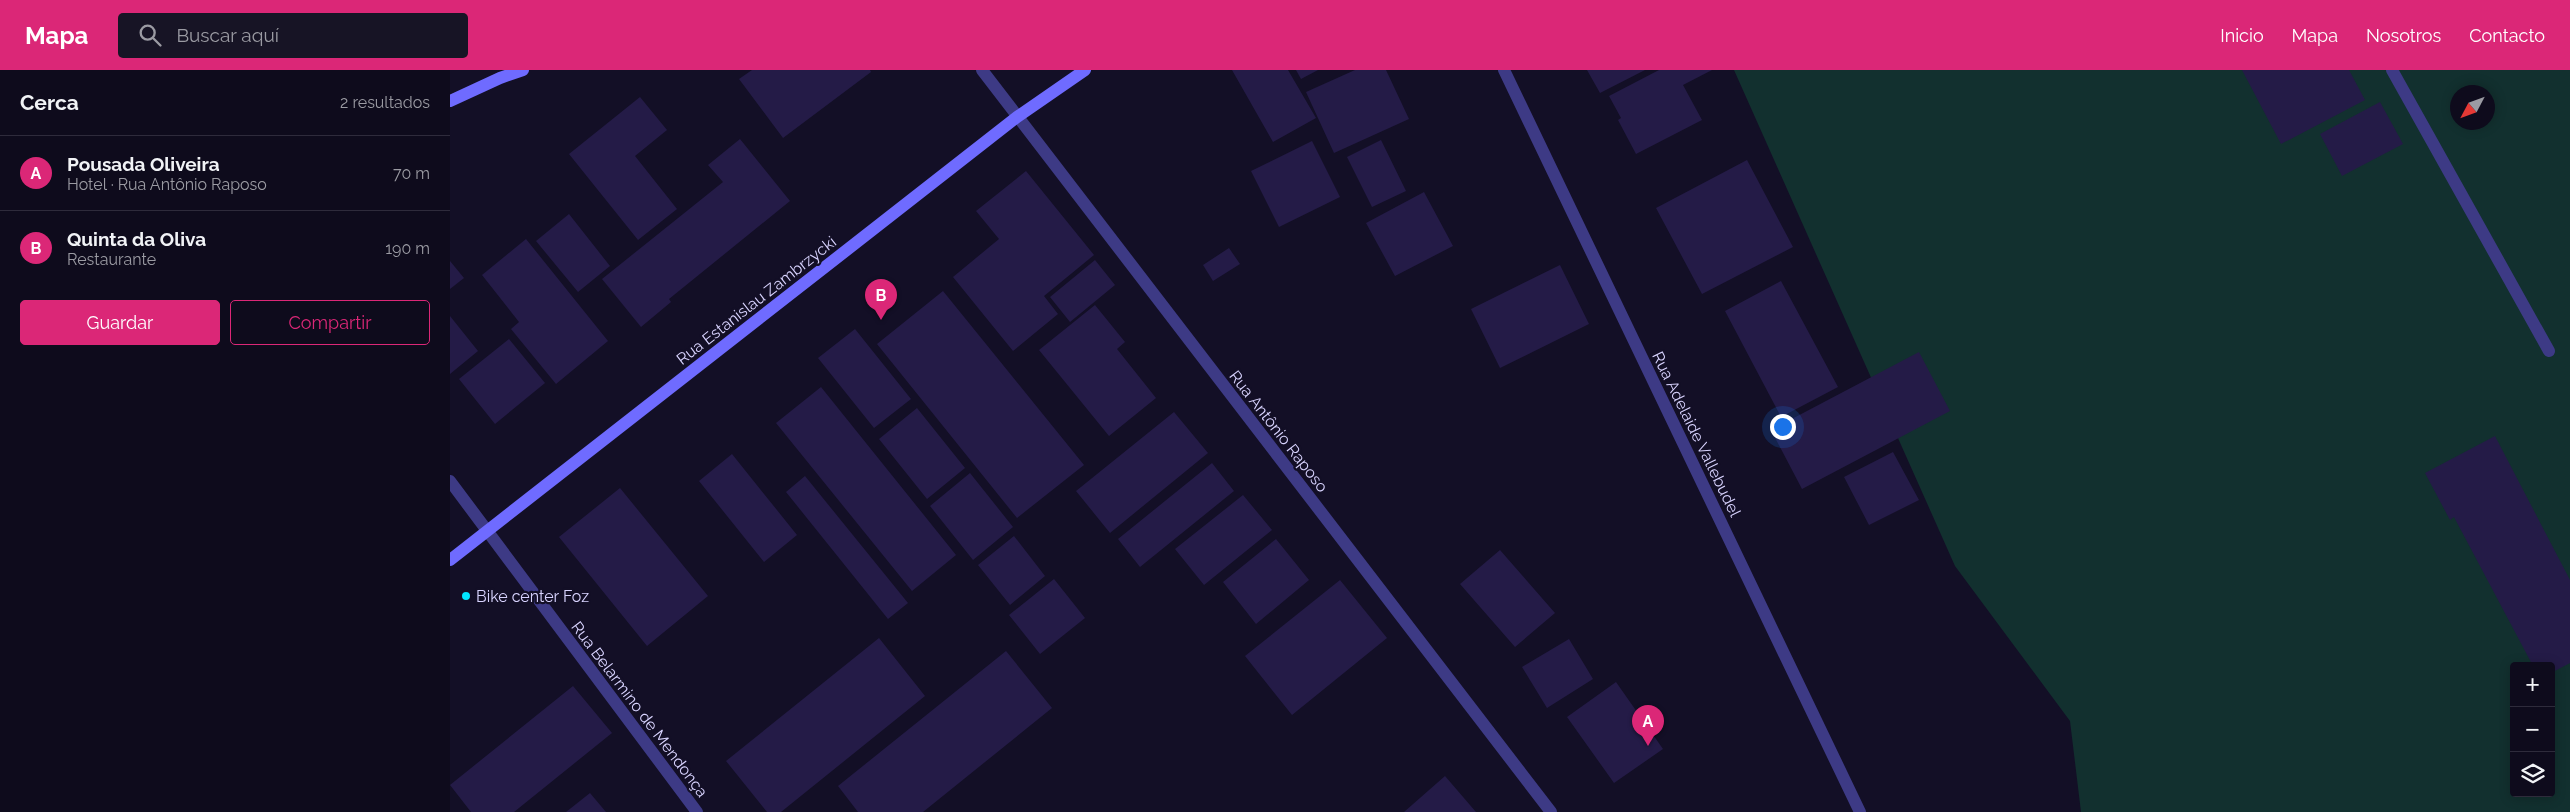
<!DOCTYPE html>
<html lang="es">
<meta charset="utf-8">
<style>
:root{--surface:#0e0b1c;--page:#171425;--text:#f1f3f6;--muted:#9b9ba3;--line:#2e2b3b;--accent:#db2777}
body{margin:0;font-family:Raleway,sans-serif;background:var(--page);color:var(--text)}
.controls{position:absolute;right:15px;bottom:15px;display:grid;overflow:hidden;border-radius:5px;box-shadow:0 2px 12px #0003}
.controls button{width:45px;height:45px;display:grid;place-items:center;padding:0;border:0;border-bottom:1px solid var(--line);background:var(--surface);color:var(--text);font:25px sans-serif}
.compass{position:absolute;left:2000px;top:15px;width:45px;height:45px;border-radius:50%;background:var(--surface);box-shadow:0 2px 12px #0003;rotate:229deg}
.you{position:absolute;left:1332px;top:356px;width:18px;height:18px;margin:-12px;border:4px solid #fff;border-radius:50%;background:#1a73e8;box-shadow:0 0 0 8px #1a73e833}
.badge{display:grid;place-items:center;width:32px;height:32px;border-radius:50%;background:var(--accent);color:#fff;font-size:16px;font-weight:700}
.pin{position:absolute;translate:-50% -41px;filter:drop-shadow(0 1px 2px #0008)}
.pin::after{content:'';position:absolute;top:26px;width:18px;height:15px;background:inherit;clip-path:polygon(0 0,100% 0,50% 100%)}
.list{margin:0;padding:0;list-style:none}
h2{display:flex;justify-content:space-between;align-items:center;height:65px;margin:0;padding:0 20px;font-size:21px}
h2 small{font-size:16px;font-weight:400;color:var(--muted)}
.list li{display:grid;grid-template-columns:32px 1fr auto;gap:15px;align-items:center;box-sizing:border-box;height:75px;padding:0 20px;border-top:1px solid var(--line)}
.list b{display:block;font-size:19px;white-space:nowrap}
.list p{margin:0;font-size:16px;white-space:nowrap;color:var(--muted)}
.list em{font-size:16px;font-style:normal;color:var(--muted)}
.actions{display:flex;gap:10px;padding:15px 20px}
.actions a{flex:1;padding:11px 0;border:1px solid var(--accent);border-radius:5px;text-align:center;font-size:18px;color:var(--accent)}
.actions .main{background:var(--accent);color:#fff}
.icon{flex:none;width:28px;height:28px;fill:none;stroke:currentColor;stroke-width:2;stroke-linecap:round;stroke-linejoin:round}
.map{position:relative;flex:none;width:2120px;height:742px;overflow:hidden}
header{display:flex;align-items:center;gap:30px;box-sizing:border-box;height:70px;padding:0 25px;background:var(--accent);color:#fff}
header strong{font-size:24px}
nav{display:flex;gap:28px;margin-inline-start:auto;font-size:18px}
.search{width:350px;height:45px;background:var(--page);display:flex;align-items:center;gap:12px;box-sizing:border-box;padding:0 18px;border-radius:5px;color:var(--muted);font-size:19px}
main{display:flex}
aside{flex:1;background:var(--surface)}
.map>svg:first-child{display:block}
.green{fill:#12302f;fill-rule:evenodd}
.building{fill:#241b47}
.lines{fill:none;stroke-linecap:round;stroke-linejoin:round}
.street{stroke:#3d3a85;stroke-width:12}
.secondary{stroke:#6f6bff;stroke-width:12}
.poi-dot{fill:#00e5ff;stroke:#130f26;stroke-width:2}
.labels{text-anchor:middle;stroke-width:4.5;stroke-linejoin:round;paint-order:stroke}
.street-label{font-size:16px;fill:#d9d4ff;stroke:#130f26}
.poi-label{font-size:16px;fill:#d9d4ff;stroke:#130f26;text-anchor:start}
</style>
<header>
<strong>Mapa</strong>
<div class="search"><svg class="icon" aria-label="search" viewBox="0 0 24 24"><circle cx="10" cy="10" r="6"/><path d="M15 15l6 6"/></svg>Buscar aquí</div>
<nav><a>Inicio</a><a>Mapa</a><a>Nosotros</a><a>Contacto</a></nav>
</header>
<main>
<aside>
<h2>Cerca<small>2 resultados</small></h2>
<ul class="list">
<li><span class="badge">A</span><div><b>Pousada Oliveira</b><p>Hotel · Rua Antônio Raposo</p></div><em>70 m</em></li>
<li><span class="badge">B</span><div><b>Quinta da Oliva</b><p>Restaurante</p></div><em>190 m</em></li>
</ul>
<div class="actions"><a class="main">Guardar</a><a>Compartir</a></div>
</aside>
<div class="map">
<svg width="2120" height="742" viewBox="0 0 2120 742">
<rect width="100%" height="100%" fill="#130f26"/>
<path class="green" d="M1284 0H2120V742H1631L1620 651 1505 496ZM2008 22H2038V52H2008ZM2064 596H2101V723H2064Z"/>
<path class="building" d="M302 0H420L421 2 333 68 289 9Z
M782 0H838L866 48 823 72Z
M846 0H868L851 9Z
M905 0H936L959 49 884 83 856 22Z
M1137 0H1195L1150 23Z
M1209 0H1262L1233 15 1252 50 1186 84 1168 50 1171 48 1159 26Z
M1792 0H1899L1915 30 1831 74Z
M190 27 217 60 185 86 227 139 188 170 119 84Z
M1930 32 1953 74 1892 106 1870 64Z
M290 69 340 131 219 229 221 232 191 257 152 209 273 112 258 95Z
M931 70 956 121 922 137 897 87Z
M862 71 890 127 829 157 801 101Z
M1297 90 1343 177 1252 224 1206 138Z
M576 101 644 185 594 226 608 244 563 281 503 207 549 169 526 141Z
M974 122 1003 176 945 206 916 153Z
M119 144 160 196 128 222 86 171Z
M76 169 158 271 106 314 61 259 69 252 32 205Z
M779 178 790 194 763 211 753 195Z
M645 190 665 215 620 252 600 227Z
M0 191 14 208 0 219Z
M1110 195 1139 254 1050 298 1021 239Z
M1331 211 1388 317 1331 347 1275 241Z
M493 221 634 395 567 448 427 274Z
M645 235 675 272 667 279 706 328 659 366 589 280Z
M0 246 28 281 0 304Z
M405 259 461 329 424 358 368 288Z
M59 269 95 313 45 354 9 309Z
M1469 282 1500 341 1352 419 1321 360Z
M371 317 506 485 462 521 326 353Z
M467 338 515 398 477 429 429 369Z
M724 342 758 383 660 463 626 421Z
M2045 366 2120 510V593L2101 603V596H2083L2004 447 2000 450 1975 403Z
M1443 382 1469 430 1419 455 1394 407Z
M282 384 347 465 314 492 249 411Z
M762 393 784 421 690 497 668 469Z
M520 403 563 457 523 490 480 436Z
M355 406 458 533 438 549 336 422Z
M170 418 258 526 197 576 109 467Z
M793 425 822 460 754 515 725 479Z
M564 466 595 506 560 535 528 495Z
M826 469 859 510 806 554 773 512Z
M1050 480 1105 543 1065 577 1010 514Z
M604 509 635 548 590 584 559 545Z
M890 510 937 568 842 645 795 586Z
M429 568 475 626 331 742H317L276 691Z
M1119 569 1143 609 1097 638 1072 597Z
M556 581 602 638 473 742H408L388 716Z
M1166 612 1213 679 1164 713 1117 647Z
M123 616 162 663 64 742H21L0 715Z
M995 706 1026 742H954Z
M140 723 156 742H116Z"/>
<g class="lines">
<path class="street" d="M532 0 1101 742
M1054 0 1410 742
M1942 0 2099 281
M0 411 247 742"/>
<path class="secondary" d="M0 31 50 8 73 0
M0 490 567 47 635 0"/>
</g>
<circle class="poi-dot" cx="16" cy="526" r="5"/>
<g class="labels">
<g class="street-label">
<text transform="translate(306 230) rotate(-38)" y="6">Rua Estanislau Zambrzycki</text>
<text transform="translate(829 361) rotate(52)" y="6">Rua Antônio Raposo</text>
<text transform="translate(1247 364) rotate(64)" y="6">Rua Adelaide Vallebudel</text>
<text transform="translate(190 639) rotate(53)" y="6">Rua Belarmino de Mendonça</text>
</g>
<g class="poi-label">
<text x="26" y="532">Bike center Foz</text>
</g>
</g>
</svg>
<div class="controls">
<button>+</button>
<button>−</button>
<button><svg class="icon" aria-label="layers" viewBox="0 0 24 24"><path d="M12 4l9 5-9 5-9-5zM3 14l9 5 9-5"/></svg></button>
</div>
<svg class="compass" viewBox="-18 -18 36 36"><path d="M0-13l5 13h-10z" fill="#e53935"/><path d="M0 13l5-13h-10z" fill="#9b9ba3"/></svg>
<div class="you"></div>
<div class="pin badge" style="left:1198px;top:676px">A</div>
<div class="pin badge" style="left:431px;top:250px">B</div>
</div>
</main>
